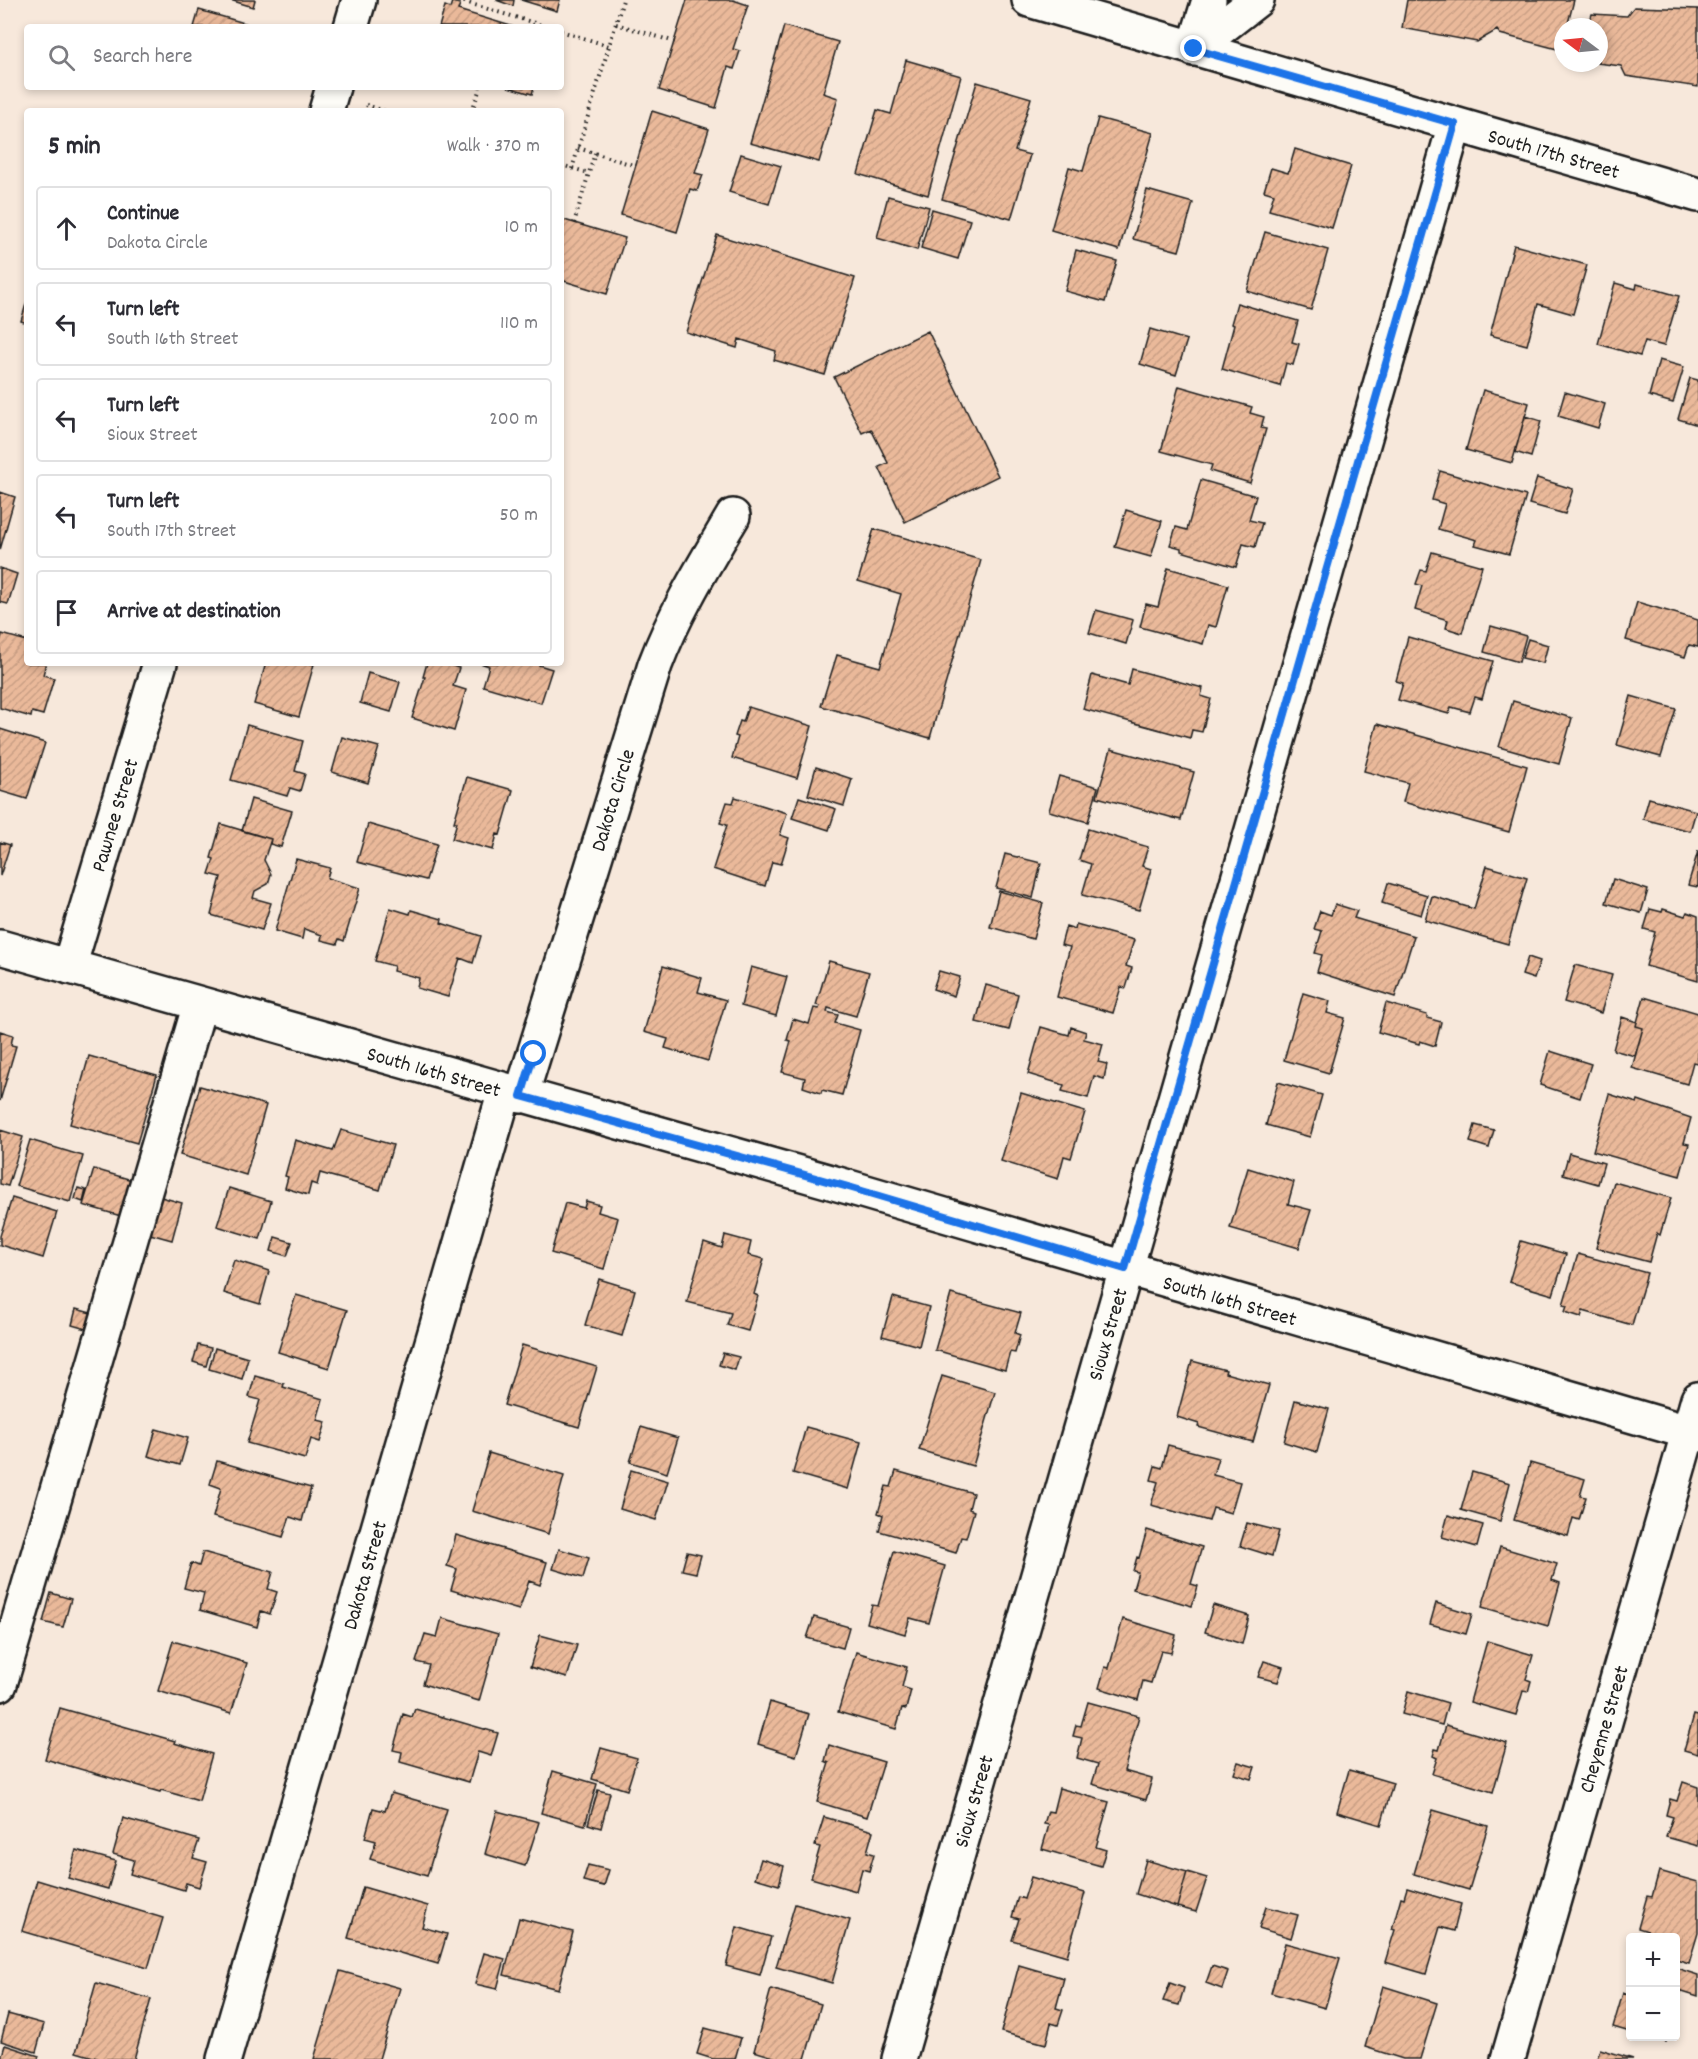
<!DOCTYPE html>
<meta charset="utf-8">
<style>
:root{--surface:#fff;--page:#f7f7f7;--text:#2b2b33;--muted:#7c7c81;--line:#e1e1e2}
body{margin:0;font-family:Dekko,sans-serif;background:var(--page);color:var(--text)}
.controls{position:absolute;right:18px;bottom:18px;display:grid;overflow:hidden;border-radius:6px;box-shadow:0 3px 9px #0003}
.controls button{width:54px;height:54px;display:grid;place-items:center;padding:0;border:0;border-bottom:2px solid var(--line);background:var(--surface);color:var(--text);font:30px sans-serif}
.compass{position:absolute;left:1554px;top:18px;width:54px;height:54px;border-radius:50%;background:var(--surface);box-shadow:0 3px 9px #0003;rotate:286deg}
.stop{position:absolute;width:18px;height:18px;margin:-14px;border:4px solid #1a73e8;border-radius:50%;background:#fff}
.stop.end{background:#1a73e8;border-color:#fff;box-shadow:0 2px 6px #0008}
.list{margin:0;padding:0;list-style:none}
h2{display:flex;justify-content:space-between;align-items:center;height:78px;margin:0;padding:0 24px;font-size:26px}
h2 small{font-size:20px;font-weight:400;color:var(--muted)}
.list li{display:grid;grid-template-columns:39px 1fr auto;gap:18px;align-items:center;box-sizing:border-box;height:84px;margin:0 12px 12px;padding:0 12px;border:2px solid var(--line);border-radius:6px}
.list b{display:block;font-size:22px;white-space:nowrap}
.list p{margin:0;font-size:20px;white-space:nowrap;color:var(--muted)}
.list em{font-size:20px;font-style:normal;color:var(--muted)}
.icon{flex:none;width:33px;height:33px;fill:none;stroke:currentColor;stroke-width:2;stroke-linecap:round;stroke-linejoin:round}
.map{position:relative;flex:none;width:1698px;height:2059px;overflow:hidden}
.search{position:absolute;background:var(--surface);box-shadow:0 3px 9px #0003;left:24px;top:24px;width:540px;height:66px;display:flex;align-items:center;gap:15px;box-sizing:border-box;padding:0 21px;border-radius:6px;color:var(--muted);font-size:22px}
.panel{position:absolute;background:var(--surface);box-shadow:0 3px 9px #0003;left:24px;top:108px;width:540px;height:558px;border-radius:6px}
.map>svg:first-child{display:block}
.building{fill:url(#building-hatch);stroke:#1c1c1c;stroke-width:1.5}
.lines{fill:none;stroke-linecap:round;stroke-linejoin:round}
.minor-casing{stroke:#1c1c1c;stroke-width:38}
.path{stroke:#1c1c1c;stroke-width:4;stroke-dasharray:1.5 4.5;stroke-linecap:butt}
.minor{stroke:#fdfcf7;stroke-width:33}
.route{stroke:#1a73e8;stroke-width:8}
.labels{text-anchor:middle;stroke-width:4.5;stroke-linejoin:round;paint-order:stroke}
.street-label{font-size:21px;fill:#1c1c1c;stroke:#fdfcf7}
</style>
<div class="map">
<svg width="1698" height="2059" viewBox="0 0 1698 2059">
<defs>
<pattern id="building-hatch" width="6" height="6" patternUnits="userSpaceOnUse" patternTransform="scale(1.5)"><rect width="6" height="6" fill="#eab99a"/><path d="M-1 1l2-2M0 6l6-6M5 7l2-2" fill="none" stroke="#c89e84"/></pattern>
</defs>
<rect width="100%" height="100%" fill="#f7e8db"/>
<filter id="ink" filterUnits="userSpaceOnUse"><feTurbulence type="fractalNoise" baseFrequency=".0167" numOctaves="2"/><feDisplacementMap in="SourceGraphic" scale="12" xChannelSelector="R" yChannelSelector="G"/><feConvolveMatrix kernelMatrix="1 2 1 2 8 2 1 2 1" color-interpolation-filters="sRGB"/></filter>
<g filter="url(#ink)">
<path class="building" d="M230 0H255L253 7Z
M496 0H514L513 6Z
M521 0H560L557 11Z
M687 0H733L748 5 733 49 740 51 734 69 728 67 716 108 659 90Z
M1407 0H1574L1567 27H1563V42L1561 50 1500 34 1497 30 1477 42 1402 28Z
M452 2 460 4 458 10 514 27H439L445 6 450 8Z
M1634 7 1698 9V87L1626 76 1621 66 1597 63H1599V27H1588L1592 14 1627 16Z
M199 10 248 24 247 27H194Z
M784 26 838 42 823 93 838 98 819 162 750 143Z
M906 60 961 76 928 195 858 174 877 110 891 114Z
M977 82 1031 98 1015 151 1030 155 1011 219 942 199Z
M508 87H534L532 94Z
M652 111 709 129 695 173 703 175 697 191 690 189 677 232 621 215Z
M1098 118 1153 133 1119 250 1051 230 1069 167 1083 171Z
M1295 149 1351 166 1332 228 1269 210 1274 194 1264 191 1271 168 1288 173Z
M741 154 781 166 769 204 729 192Z
M1147 190 1193 203 1179 251 1133 239Z
M888 196 929 207 917 250 877 238Z
M932 209 970 220 958 259 921 248Z
M561 219 625 238 607 294 564 281 561 288Z
M1265 232 1328 250 1311 310 1247 291Z
M717 235 855 278 825 375 774 360 776 351 739 339 737 348 686 332Z
M1514 245 1587 265 1573 314 1538 304 1527 345 1490 335Z
M1076 250 1117 261 1105 302 1065 291Z
M1615 283 1636 289 1637 284 1679 296 1664 346 1645 341 1640 356 1598 344Z
M27 301V323L21 321Z
M1237 303 1298 321 1292 342 1299 344 1293 365 1286 363 1280 386 1222 369 1234 325 1231 324Z
M1150 329 1187 340 1176 375 1140 364Z
M928 331 998 476 905 522 879 467 888 463 871 429 862 433 834 377Z
M1659 360 1684 367 1673 403 1649 396Z
M1690 378 1698 380V425L1678 419Z
M1179 386 1252 407 1250 413 1264 417 1261 428 1266 429 1250 483 1210 471 1212 465 1161 451Z
M1483 390 1529 403 1512 463 1466 450Z
M1565 392 1605 404 1598 428 1558 416Z
M1525 416 1541 421 1531 457 1515 452Z
M1440 471 1526 496 1509 554 1475 545 1477 540 1438 529 1445 504 1432 500Z
M1537 478 1573 489 1565 514 1529 504Z
M1201 480 1256 496 1249 520 1262 523 1255 547 1243 544 1236 567 1181 551V548L1170 545 1176 527 1187 530Z
M0 492 15 497 0 550Z
M1126 510 1162 521 1151 557 1115 547Z
M874 529 981 560 930 738 821 706 837 655 880 667 901 594 858 581Z
M1432 552 1482 566 1462 633 1446 628 1448 620 1415 610 1422 586 1416 584 1421 570 1426 571Z
M0 568 17 574 8 604 0 602Z
M1168 568 1228 585 1216 627 1208 625 1203 644 1140 627 1146 604 1158 607Z
M1637 602 1698 620V647L1689 645 1685 657 1626 640Z
M1096 610 1133 620 1126 644 1089 633Z
M1491 626 1526 636 1519 662 1484 652Z
M2 634 27 641V663H46L43 675 54 678 43 715 32 712 31 717 0 708V642Z
M1408 637 1493 661 1482 699 1475 697 1470 712 1451 707 1449 714 1398 700 1403 683 1396 681Z
M1528 639 1548 645 1543 663 1522 658Z
M266 663 314 664 299 717 254 704Z
M427 663H443L459 668 453 686 466 690 454 731 412 718 425 677H423Z
M480 663H540L539 665 552 669 541 703 483 686 489 666Z
M1132 669 1203 688 1201 696 1211 699 1202 732 1192 730 1190 738 1083 709 1092 675 1128 685Z
M368 673 400 682 391 712 360 703Z
M1631 696 1676 709 1661 757 1617 745Z
M1513 701 1572 718 1559 764 1499 747Z
M748 707 812 726 797 778 732 758 738 737 735 736 740 721 743 722Z
M1377 724 1527 766 1509 832 1403 802 1408 783 1364 771Z
M247 725 303 741 295 771 305 774 300 791 290 788 287 796 231 780Z
M0 729 45 743 27 799 0 791Z
M342 737 379 747 368 783 332 772Z
M1111 749 1194 772 1181 820 1097 797Z
M816 767 852 779 844 806 808 795Z
M1059 776 1098 787 1088 822 1049 811Z
M467 777 513 790 500 835 497 834 493 850 452 839 457 822H454Z
M735 797 787 813 780 835 789 838 781 864 772 862 765 886 713 869 727 825 720 823 727 802 733 803Z
M799 797 836 809 829 830 792 818Z
M1649 798 1696 811 1690 831 1643 819Z
M251 799 292 811 281 847 270 844 271 839 242 831Z
M221 824 271 839 264 860 271 874 268 884 255 891 253 898 271 903 262 930 211 915 221 877 209 874 214 859 211 858Z
M368 824 437 844 426 880 357 862Z
M1088 829 1148 847 1142 866 1151 869 1139 910 1082 895 1091 864 1079 860Z
M0 842 10 845 0 876Z
M1698 851V887L1688 885Z
M1005 854 1041 863 1033 898 996 888Z
M296 859 330 868 327 878 360 888 344 941 339 939 337 944 321 940 322 935 304 929 302 939 275 931Z
M1487 866 1527 878 1508 944 1425 920 1432 896 1474 909Z
M1613 879 1648 890 1641 913 1606 903Z
M1388 883 1427 895 1421 915 1382 903Z
M999 891 1043 903 1033 939 990 927Z
M1335 904 1357 911 1354 918 1414 936 1395 997 1317 972 1322 955 1315 953 1322 931 1314 929 1320 911 1331 915Z
M390 908 410 914 411 910 442 919 441 923 481 936 473 963 460 958 448 997 417 988 419 978 393 971 394 966 375 961Z
M1650 909 1662 912 1663 909 1685 916 1687 912 1698 916V981L1646 966 1655 932 1644 929Z
M1076 924 1134 940 1126 966 1132 968 1126 988 1121 987 1113 1013 1057 997 1070 947 1061 945 1066 926 1075 929Z
M1528 957 1540 961 1534 979 1522 975Z
M829 961 869 972 856 1016 828 1008 827 1012 838 1015 835 1023 860 1030 842 1095 822 1090 821 1093 803 1087 805 1078 782 1072 791 1041 787 1040 793 1019 809 1024 814 1008 819 1009 820 1006 816 1005Z
M1575 965 1612 975 1601 1013 1564 1002Z
M663 966 702 978 698 992 726 1000 708 1061 665 1048 668 1039 644 1032Z
M751 967 787 977 776 1016 741 1006Z
M939 971 960 977 954 996 933 989Z
M986 985 1018 994 1009 1030 976 1022Z
M1303 993 1330 1001 1327 1013 1345 1018 1329 1073 1284 1060Z
M1644 997 1698 1013V1063L1693 1062 1687 1084 1632 1068 1643 1028 1636 1026Z
M1386 1003 1427 1015V1018L1441 1022 1435 1046 1420 1041 1419 1044 1378 1032Z
M1622 1017 1637 1022 1636 1026 1643 1028 1635 1056 1613 1050Z
M1041 1027 1069 1035 1071 1027 1086 1032 1084 1039 1103 1044 1098 1062 1107 1064 1104 1079 1094 1076 1088 1098 1062 1091 1064 1085 1028 1074Z
M0 1031 13 1035 11 1045 16 1046 0 1101Z
M1550 1051 1591 1064 1580 1098 1540 1085Z
M89 1056 157 1075 137 1143 70 1124Z
M1278 1082 1322 1095 1310 1137 1266 1125Z
M200 1086 266 1105 246 1175 180 1155Z
M1021 1093 1085 1112 1071 1158 1064 1156 1058 1179 1001 1161Z
M1609 1094 1637 1103 1638 1100 1691 1118 1684 1143 1689 1144 1680 1176 1593 1151Z
M1475 1125 1494 1130 1489 1148 1470 1142Z
M0 1130 23 1137 8 1186 0 1184Z
M341 1130 393 1145 380 1190 320 1173 317 1185 311 1183 308 1195 285 1188 288 1177 285 1176 295 1140 333 1151Z
M30 1140 83 1156 70 1202 16 1186Z
M1569 1153 1604 1163 1598 1184 1563 1174Z
M1248 1168 1294 1182 1288 1204 1311 1210 1299 1248 1230 1228Z
M94 1169 132 1180 121 1216 83 1205Z
M1614 1182 1671 1198 1660 1235 1657 1233 1649 1262 1596 1248Z
M78 1188 86 1190 83 1202 75 1199Z
M229 1188 271 1201 260 1239 217 1226Z
M161 1197 182 1203 172 1240 150 1234Z
M12 1198 57 1212 43 1258 0 1245V1236Z
M586 1201 600 1205 598 1212 618 1218 604 1269 551 1253 565 1203 584 1208Z
M725 1235 751 1242 748 1255 764 1259 754 1294 758 1296 748 1331 727 1325 731 1313 687 1302 704 1242 722 1248Z
M275 1237 292 1242 287 1256 271 1251Z
M1521 1241 1566 1254 1553 1295 1509 1282Z
M1578 1254 1647 1273 1632 1325 1583 1311 1581 1317 1565 1312 1567 1306 1563 1305Z
M234 1260 269 1271 260 1304 224 1293Z
M599 1279 635 1290 622 1336 585 1325Z
M951 1294 1021 1313 1015 1333 1020 1335 1015 1353 1010 1352 1005 1370 935 1350Z
M296 1295 347 1310 329 1368 278 1352Z
M893 1297 929 1307 919 1346 882 1336Z
M76 1309 91 1313 86 1329 72 1325Z
M198 1345 211 1348 206 1366 193 1362Z
M522 1345 597 1367 579 1427 504 1405Z
M215 1348 248 1358 242 1379 209 1369Z
M723 1353 739 1357 735 1370 719 1365Z
M1192 1361 1226 1370 1225 1373 1269 1385 1253 1442 1198 1427 1199 1424 1177 1417Z
M255 1376 284 1384 283 1387 323 1399 317 1420 326 1422 320 1442 311 1439 305 1459 247 1443 260 1400 249 1397Z
M942 1376 995 1392 973 1466 919 1450Z
M1295 1400 1329 1409 1317 1452 1284 1442Z
M641 1427 678 1438 667 1473 630 1462Z
M806 1427 861 1442 848 1489 793 1473Z
M156 1429 188 1438 180 1465 148 1456Z
M1168 1445 1218 1458 1213 1475 1240 1482 1231 1513 1213 1508 1209 1521 1151 1505 1158 1482 1151 1480 1155 1466 1162 1468Z
M489 1453 564 1476 548 1534 472 1511Z
M217 1461 311 1488 302 1521 290 1517 283 1537 213 1517 221 1488 210 1484Z
M1530 1463 1585 1479 1580 1496 1586 1497 1579 1520 1573 1518 1568 1536 1514 1520Z
M631 1470 668 1481 656 1520 620 1509Z
M896 1471 973 1493 969 1509 974 1511 966 1538 961 1537 956 1553 879 1531 883 1515 878 1513 886 1486 891 1487Z
M1472 1472 1510 1483 1500 1521 1461 1510Z
M1448 1515 1483 1525 1477 1547 1442 1537Z
M1247 1523 1279 1531 1272 1556 1240 1546Z
M1147 1530 1202 1547 1191 1584 1198 1586 1192 1606 1133 1589 1138 1572 1133 1571 1137 1557 1139 1558Z
M456 1535 547 1562 540 1585 529 1581 519 1610 451 1590 457 1569 447 1566Z
M1500 1547 1557 1564 1552 1580 1560 1583 1548 1626 1482 1607Z
M559 1549 589 1558 583 1578 553 1569Z
M894 1551 945 1566 929 1623 910 1618 905 1634 867 1623 872 1605 878 1606Z
M203 1552 273 1572 268 1589 277 1592 270 1614 261 1611 257 1627 200 1610 204 1593 184 1588 191 1563 199 1566Z
M687 1552 701 1555 696 1573 682 1570Z
M51 1593 71 1599 63 1627 43 1622Z
M1436 1603 1472 1614 1466 1634 1430 1624Z
M1213 1605 1249 1616 1242 1644 1205 1632Z
M814 1617 849 1627 843 1648 807 1638Z
M442 1618 498 1634 479 1701 423 1684 429 1665 416 1662 425 1634 437 1637Z
M1123 1619 1176 1635 1171 1653 1161 1651 1151 1683 1143 1681 1138 1700 1099 1688 1105 1667 1109 1668Z
M540 1635 577 1645 567 1678 530 1667Z
M173 1641 247 1663 231 1713 158 1691Z
M1487 1641 1533 1655 1526 1679 1531 1681 1528 1692 1523 1691 1516 1715 1470 1702Z
M856 1652 907 1667 902 1687 911 1690 906 1709 902 1708 896 1729 838 1712Z
M1264 1661 1283 1667 1278 1682 1258 1677Z
M1408 1691 1448 1703 1442 1725 1402 1714Z
M770 1702 809 1714 796 1756 758 1744Z
M1088 1702 1139 1716 1124 1771 1152 1779 1146 1800 1092 1784 1098 1764 1077 1758 1082 1738 1073 1736 1076 1725 1081 1726Z
M60 1708 175 1741 174 1743 212 1754 199 1801 161 1790 160 1792 45 1759Z
M415 1709 498 1733 491 1756 478 1752 469 1782 400 1762 402 1752 393 1750 403 1714 412 1717Z
M1694 1715 1698 1716V1754L1684 1750Z
M1446 1725 1507 1743 1493 1792 1432 1774 1437 1758 1433 1756 1435 1749 1439 1750Z
M829 1745 884 1762 867 1817 817 1802 829 1763 825 1761Z
M601 1748 637 1758 627 1790 592 1779Z
M1238 1762 1255 1767 1251 1779 1234 1774Z
M1349 1770 1393 1783 1381 1825 1337 1812Z
M553 1771 597 1784 585 1825 541 1813Z
M1683 1782 1698 1787V1846L1666 1837 1673 1817 1666 1815 1670 1799 1677 1801Z
M1059 1788 1109 1802 1096 1847 1106 1850 1101 1866 1042 1849 1049 1825 1044 1824 1048 1811 1053 1812Z
M598 1790 610 1793 601 1828 588 1824Z
M391 1793 447 1809 427 1876 370 1859 376 1841 365 1838 373 1808 385 1811Z
M1433 1810 1488 1826 1469 1890 1414 1874Z
M497 1811 539 1822 525 1866 485 1854Z
M824 1817 873 1831 867 1852 874 1854 869 1871 862 1869 856 1891 811 1878 820 1847 815 1846Z
M123 1818 199 1840 193 1858 207 1862 199 1887 186 1883 184 1890 130 1874 134 1860 113 1854Z
M76 1850 116 1861 108 1889 68 1878Z
M761 1859 784 1866 779 1885 755 1878Z
M1146 1860 1187 1872 1177 1907 1136 1894Z
M588 1865 609 1870 604 1886 583 1881Z
M1659 1871 1698 1882V1933L1689 1963 1676 1959V1938H1653L1654 1933 1638 1928 1647 1896 1652 1897Z
M1187 1872 1207 1878 1196 1912 1177 1907Z
M1031 1877 1085 1893 1067 1956 1012 1940 1019 1919 1012 1917 1018 1897 1024 1899Z
M37 1880 163 1918 148 1968 22 1931Z
M363 1887 428 1906 422 1927 447 1934 438 1964 348 1938Z
M1407 1888 1461 1904 1454 1931 1440 1927 1426 1974 1385 1962 1395 1930 1392 1929 1401 1897 1404 1898Z
M795 1904 850 1920 832 1983 776 1967Z
M1266 1907 1298 1915 1291 1938 1259 1928Z
M519 1918 573 1932 558 1989 504 1975Z
M737 1927 771 1937 760 1975 726 1966Z
M1285 1943 1340 1958 1325 2008 1271 1993Z
M484 1953 505 1959 497 1989 475 1984Z
M1019 1965 1064 1978 1056 2008 1063 2010 1058 2025 1051 2023 1046 2044 1001 2032Z
M1212 1966 1228 1971 1222 1989 1206 1983Z
M1676 1968 1698 1975V1996L1676 1989Z
M340 1971 400 1988 379 2059H314Z
M96 1983 151 1999 134 2059H100L76 2052Z
M1170 1983 1184 1988 1179 2005 1163 2001Z
M1383 1986 1437 2003 1420 2059H1403L1365 2047Z
M771 1989 821 2004 805 2059H780L754 2051Z
M1676 1989 1681 1991 1676 2011Z
M1623 1993 1630 1996V2032L1613 2027Z
M8 2014 44 2024 36 2052 1 2041Z
M705 2028 741 2038 735 2059H713L697 2054Z
M1646 2036H1668L1666 2042Z
M5 2045 39 2056 38 2059H1Z
M1600 2049 1633 2059H1597Z"/>
<g class="lines">
<defs>
<path id="minor" d="M1029 0 1698 195
M351 27 359 0
M1194 49 1257 0
M1194 49 1209 0
M326 111 333 87
M0 947 852 1188 1698 1435
M69 967 160 663
M521 1096 655 665C675 612 704 565 733 516
M0 1684 200 1004
M224 2059 505 1091
M899 2059 1455 124
M1508 2059 1698 1399"/>
</defs>
<use href="#minor" class="minor-casing"/>
<path class="path" d="M458 0 548 27
M616 24 675 42
M561 31 609 46
M366 105 385 111
M472 111 480 88
M578 148 636 166
M561 165 589 173
M572 169 623 0
M574 223 595 153"/>
<use href="#minor" class="minor"/>
</g>
</g>
<g class="lines" filter="url(#ink)">
<path class="route" d="M534 1054 521 1096 852 1188 1125 1269 1455 124 1194 49"/>
</g>
<g class="labels">
<g class="street-label">
<text transform="translate(1554 153) rotate(16)" y="7">South 17th Street</text>
<text transform="translate(612 800) rotate(-73)" y="7">Dakota Circle</text>
<text transform="translate(114 815) rotate(-73)" y="7">Pawnee Street</text>
<text transform="translate(434 1071) rotate(16)" y="7">South 16th Street</text>
<text transform="translate(1230 1300) rotate(16)" y="7">South 16th Street</text>
<text transform="translate(1107 1334) rotate(-74)" y="7">Sioux Street</text>
<text transform="translate(364 1575) rotate(-74)" y="7">Dakota Street</text>
<text transform="translate(1603 1729) rotate(-74)" y="7">Cheyenne Street</text>
<text transform="translate(973 1801) rotate(-74)" y="7">Sioux Street</text>
</g>
</g>
</svg>
<div class="controls">
<button>+</button>
<button>−</button>
</div>
<svg class="compass" viewBox="-18 -18 36 36"><path d="M0-13l5 13h-10z" fill="#e53935"/><path d="M0 13l5-13h-10z" fill="#7c7c81"/></svg>
<div class="stop" style="left:534px;top:1054px"></div>
<div class="stop end" style="left:1194px;top:49px"></div>
<div class="search"><svg class="icon" aria-label="search" viewBox="0 0 24 24"><circle cx="10" cy="10" r="6"/><path d="M15 15l6 6"/></svg>Search here</div>
<section class="panel">
<h2>5 min<small>Walk · 370 m</small></h2>
<ul class="list">
<li><svg class="icon" aria-label="ahead" viewBox="0 0 24 24"><path d="M12 20V5M6 11l6-6 6 6"/></svg><div><b>Continue</b><p>Dakota Circle</p></div><em>10 m</em></li>
<li><svg class="icon" aria-label="left" viewBox="0 0 24 24"><path d="M17 20v-9H6M10 6l-5 5 5 5"/></svg><div><b>Turn left</b><p>South 16th Street</p></div><em>110 m</em></li>
<li><svg class="icon" aria-label="left" viewBox="0 0 24 24"><path d="M17 20v-9H6M10 6l-5 5 5 5"/></svg><div><b>Turn left</b><p>Sioux Street</p></div><em>200 m</em></li>
<li><svg class="icon" aria-label="left" viewBox="0 0 24 24"><path d="M17 20v-9H6M10 6l-5 5 5 5"/></svg><div><b>Turn left</b><p>South 17th Street</p></div><em>50 m</em></li>
<li><svg class="icon" aria-label="arrive" viewBox="0 0 24 24"><path d="M6 21V4h12l-3 4 3 4H6"/></svg><div><b>Arrive at destination</b></div></li>
</ul>
</section>
</div>
